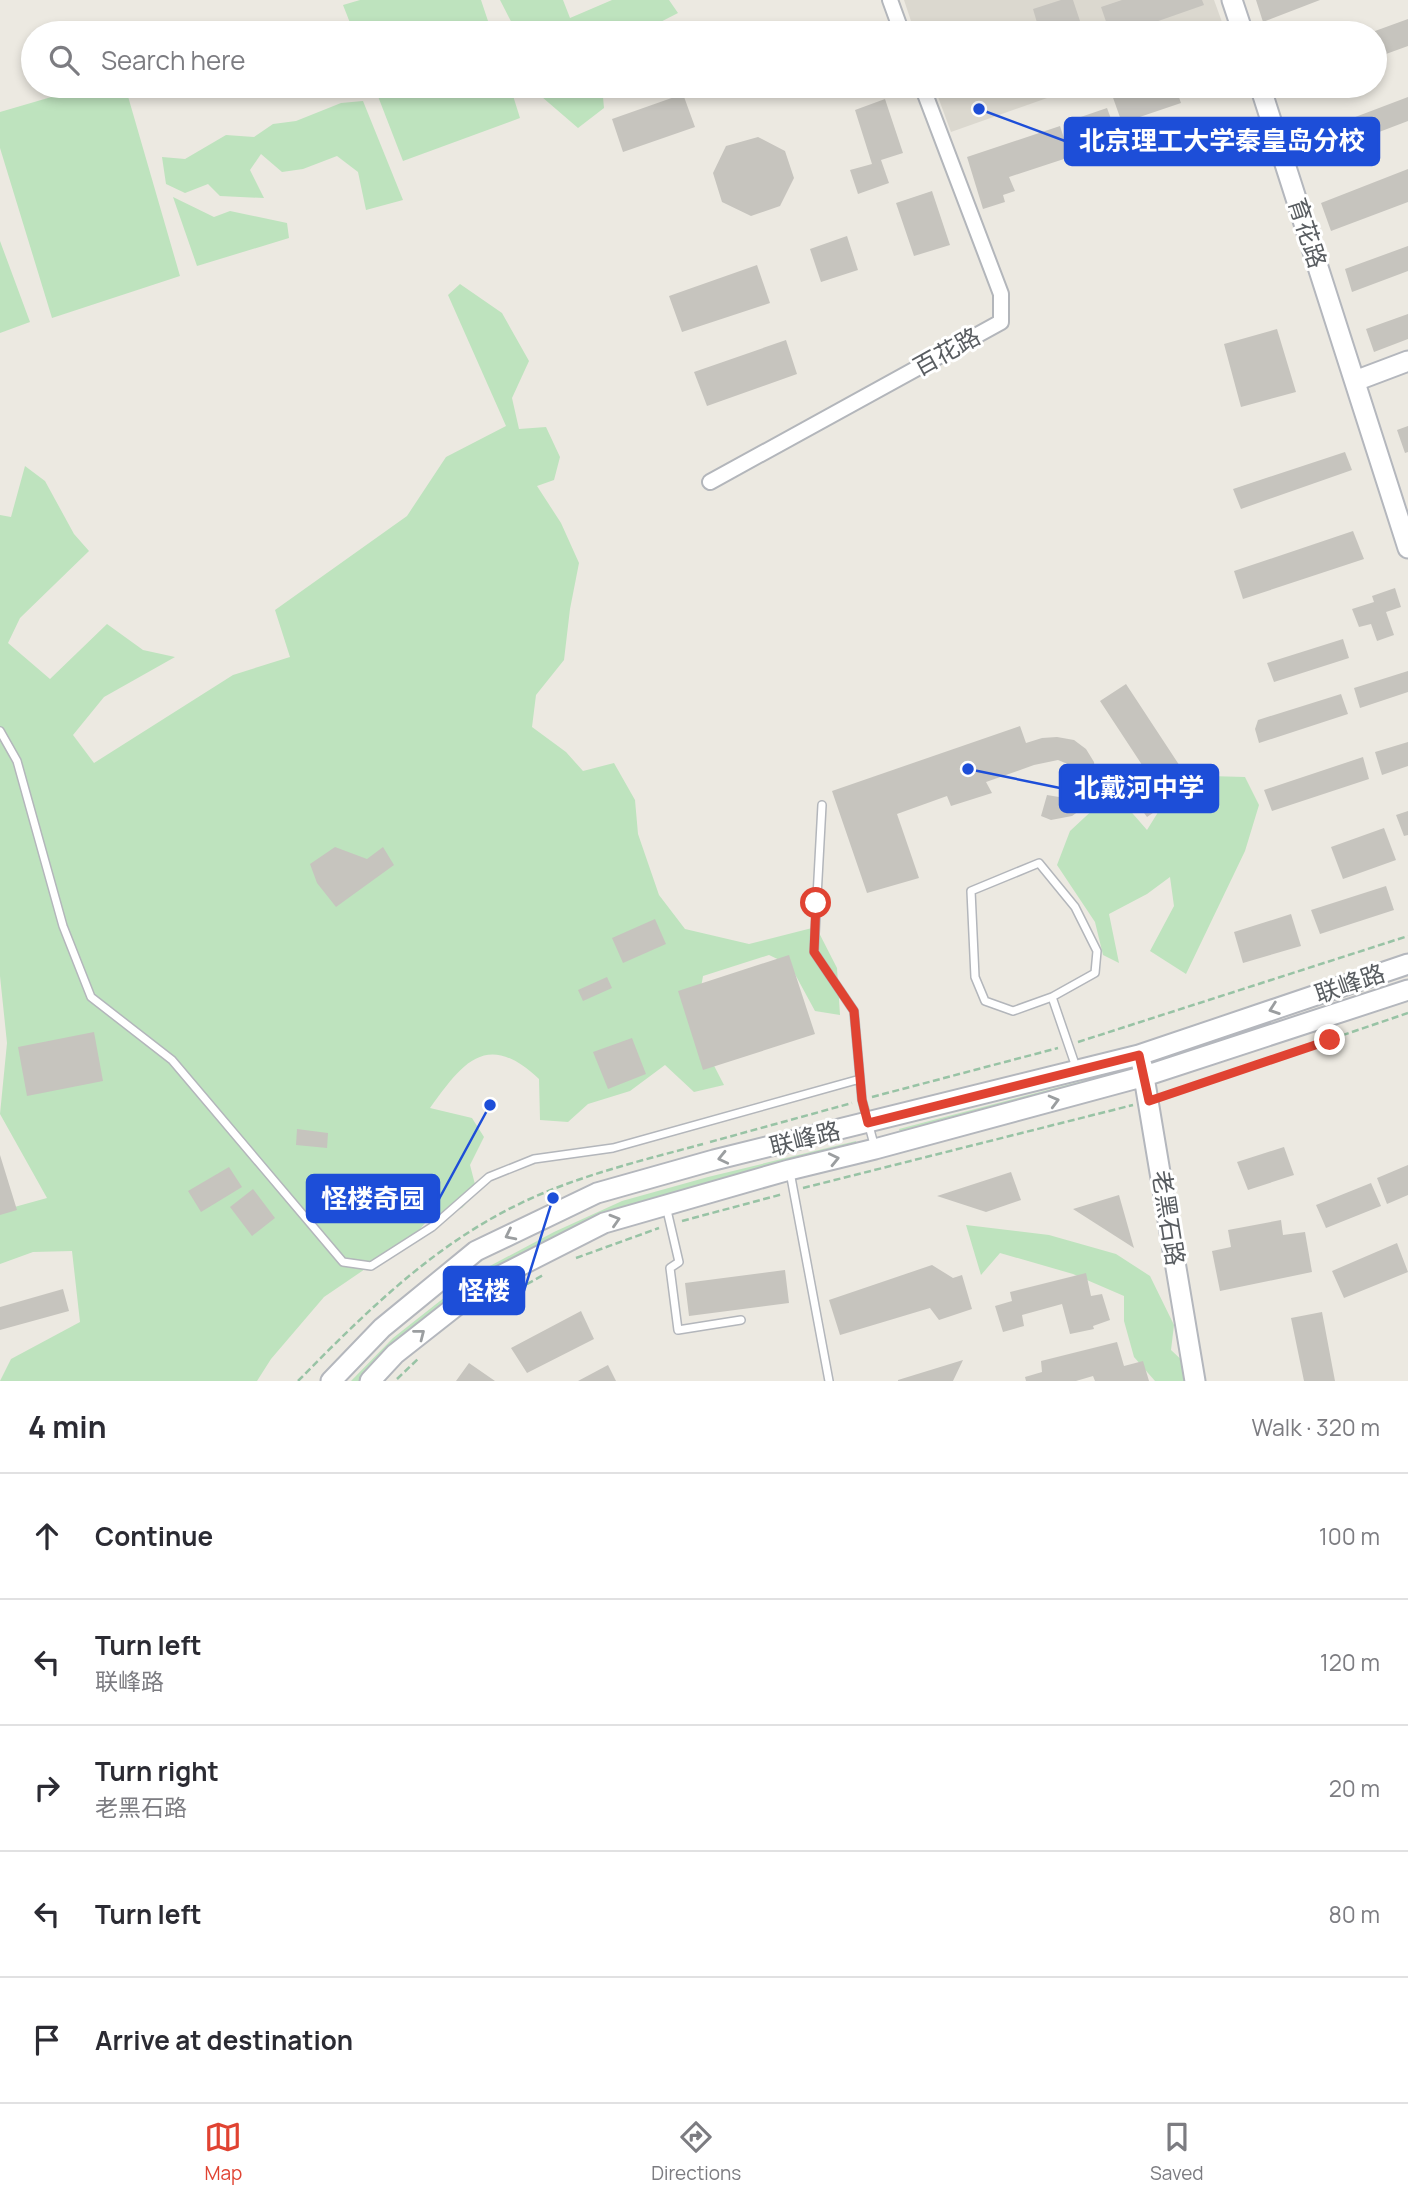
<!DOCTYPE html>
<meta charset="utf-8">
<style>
:root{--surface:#fff;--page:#f7f7f7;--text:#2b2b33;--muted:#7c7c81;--line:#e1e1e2;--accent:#e04332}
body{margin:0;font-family:Manrope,"Noto Sans SC",sans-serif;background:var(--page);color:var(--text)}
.stop{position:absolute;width:21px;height:21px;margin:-16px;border:5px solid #e04332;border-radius:50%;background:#fff}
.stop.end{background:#e04332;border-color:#fff;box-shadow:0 2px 7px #0008}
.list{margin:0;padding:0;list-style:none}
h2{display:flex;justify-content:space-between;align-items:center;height:91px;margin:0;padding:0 28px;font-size:30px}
h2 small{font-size:23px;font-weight:400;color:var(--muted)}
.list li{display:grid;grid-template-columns:46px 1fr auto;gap:21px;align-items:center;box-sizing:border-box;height:126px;padding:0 28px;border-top:2px solid var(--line)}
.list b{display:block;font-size:26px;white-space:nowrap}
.list p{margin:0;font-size:23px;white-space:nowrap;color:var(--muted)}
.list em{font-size:23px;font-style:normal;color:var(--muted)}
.icon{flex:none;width:38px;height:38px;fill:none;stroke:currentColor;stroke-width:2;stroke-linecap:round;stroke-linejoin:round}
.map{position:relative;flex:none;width:1408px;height:1381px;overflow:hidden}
.search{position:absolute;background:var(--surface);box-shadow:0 4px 10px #0003;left:21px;right:21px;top:21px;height:77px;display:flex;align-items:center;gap:18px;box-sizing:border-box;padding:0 24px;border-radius:38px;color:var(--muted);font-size:26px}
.sheet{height:721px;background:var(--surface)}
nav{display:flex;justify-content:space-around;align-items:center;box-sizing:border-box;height:98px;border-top:2px solid var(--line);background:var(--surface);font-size:19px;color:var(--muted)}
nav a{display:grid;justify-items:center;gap:4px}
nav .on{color:var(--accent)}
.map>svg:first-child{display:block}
.education{fill:#dbd8cf}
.green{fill:#bee3be}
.building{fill:#c6c4be}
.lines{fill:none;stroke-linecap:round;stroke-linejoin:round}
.lane-casing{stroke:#b3b6bb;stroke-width:10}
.street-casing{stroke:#b3b6bb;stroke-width:18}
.secondary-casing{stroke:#b4b7bd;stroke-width:23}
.path{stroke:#98c3a5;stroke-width:2.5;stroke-dasharray:7 3.5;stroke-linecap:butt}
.lane{stroke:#fff;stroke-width:7}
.street{stroke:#fff;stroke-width:14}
.secondary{stroke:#fff;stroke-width:19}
.oneway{stroke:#9b9ea0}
.route{stroke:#e04332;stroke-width:9}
.labels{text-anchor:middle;stroke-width:6;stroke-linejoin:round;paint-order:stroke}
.street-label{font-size:24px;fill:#595d61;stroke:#fff}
.leader{fill:none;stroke:#1d4ed8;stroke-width:2.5}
.callout-dot{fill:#1d4ed8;stroke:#fff;stroke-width:2.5}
.callout{fill:#1d4ed8;stroke:#1d4ed8;stroke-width:2.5}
.callout-label{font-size:26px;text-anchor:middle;font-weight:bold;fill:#fff}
</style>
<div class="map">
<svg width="1408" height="1381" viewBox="0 0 1408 1381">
<rect width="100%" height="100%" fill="#ece9e1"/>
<path class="education" d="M904 0H1214L1226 33H915Z
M934 86H1081L951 132Z"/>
<path class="green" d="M360 0H481L492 33H354L343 5Z
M500 0H563L570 18 612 0H669L678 13 639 33H517Z
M89 86H125L180 276 52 318 0 148V112Z
M374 86H510L520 118 403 161Z
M537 86H602L604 108 578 128 542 97Z
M363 101 403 200 366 210 358 172 337 156 303 169 282 172 261 154 250 170 264 198 220 196 208 184 185 193 166 184 162 157 185 159 226 135 254 137 273 124 296 121 341 103Z
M173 197 214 217 230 211 287 223 289 238 197 266Z
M0 241 30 322 0 333Z
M460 284 502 313 529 361 512 398 519 429 546 427 560 457 554 480 537 486 561 523 579 563 570 609 564 660 536 695 532 727 566 752 583 771 614 763 635 800 638 834 659 895 685 929 749 944 816 927 837 968 840 1015 815 1011 790 965 769 955 703 976 700 993 708 1054 724 1085 694 1092 665 1065 630 1091 588 1104 568 1122 540 1120 539 1079C487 1030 463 1062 430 1108L472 1118 484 1137 470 1165 477 1192 462 1208 431 1216 415 1235 324 1297 271 1359 257 1381H0L11 1359 80 1322 72 1251 33 1252 0 1264V1211L47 1198 0 1114 7 1043 0 976V515L11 517 25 466 45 481 74 534 89 551 20 618 8 643 50 679 107 624 143 650 175 657 104 697 73 735 94 763 233 675 290 657 275 610 407 516 446 457 506 426 448 295Z
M1209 776 1245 777 1259 805 1245 851 1186 974 1150 951 1174 906 1170 877 1147 894 1109 914 1119 963 1103 955 1095 922 1057 865 1070 831 1113 791 1147 830 1160 809Z
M1132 1068 1134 1074 901 1136 899 1129Z
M856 1141 857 1148 557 1238 362 1381H351L393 1338 473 1275 554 1232 622 1201 708 1177Z
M966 1225 1049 1235 1116 1254 1150 1276 1174 1325 1171 1350 1187 1365 1186 1381H1155L1134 1357 1124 1321V1296L1073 1274 1000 1253 981 1275Z"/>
<path class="building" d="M1061 0H1073L1084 33H1040L1033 9Z
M1122 0H1202L1204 5 1124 33H1110L1101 7Z
M1256 0H1320L1263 22Z
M1408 19V46L1375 58V31Z
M962 21 967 33H929Z
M1129 86H1175L1181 103 1122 123 1111 92Z
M683 94 695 127 623 152 612 119Z
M1408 97V121L1308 159 1300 138Z
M885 99 903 153 881 160 889 183 858 194 850 170 872 164 855 110Z
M1107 108 1120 143 1084 154 1072 120Z
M1060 126 1070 157 1009 177 1015 191 1003 195 1005 202 983 209 967 157Z
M758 137 785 151 794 178 780 206 751 216 722 202 713 173 726 146Z
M1408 169V202L1331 231 1321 203Z
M932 191 950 245 914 256 896 203Z
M847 236 858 270 821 282 810 249Z
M1408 246V271L1352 292 1345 269Z
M757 265 770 303 682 332 669 296Z
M1408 314V339L1374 352 1366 329Z
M1277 329 1296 392 1241 407 1224 344Z
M786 340 797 374 707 406 694 372Z
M1408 426V452L1405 453 1397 430Z
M1345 452 1352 470 1241 509 1233 489Z
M1353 531 1364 559 1243 599 1234 571Z
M1395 588 1401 607 1386 612 1394 635 1377 641 1371 624 1359 627 1352 609 1374 602 1372 596Z
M1343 639 1349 658 1274 682 1267 663Z
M1408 671V692L1360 708 1354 688Z
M1126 684 1193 786 1147 817 1129 792 1150 777 1100 701Z
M1341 694 1348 714 1259 743 1255 729 1258 720Z
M1020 726 1026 743 1042 738 1057 737 1074 740 1086 749 1094 762 1096 780 1093 794 1086 806 1072 816 1051 820 1041 816 1047 795 1059 797 1072 792 1076 779 1070 765 1058 760 1034 765 986 782 992 793 951 806 947 796 897 814 919 878 867 893 832 791Z
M1408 742V766L1382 775 1375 752Z
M1363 757 1369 779 1272 811 1264 790Z
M1408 811V835L1404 836 1396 815Z
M1384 828 1396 860 1343 879 1331 847Z
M335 847 367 859 383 847 394 865 336 907 317 883 310 864Z
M1386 886 1394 910 1320 934 1311 910Z
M1291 914 1301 946 1243 963 1234 932Z
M655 919 666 944 623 963 612 938Z
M789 955 815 1034 703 1070 678 991Z
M607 977 612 988 583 1001 578 990Z
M94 1032 103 1081 27 1096 18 1047Z
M632 1038 646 1074 608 1089 593 1052Z
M297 1129 328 1133 327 1148 296 1145Z
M1284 1147 1294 1175 1248 1190 1237 1162Z
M0 1155 17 1210 0 1215Z
M1408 1165V1195L1387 1204 1377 1178Z
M229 1167 242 1187 201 1212 188 1191Z
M1011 1172 1021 1200 986 1212 937 1196Z
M1371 1183 1381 1206 1326 1228 1316 1205Z
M253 1189 275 1218 252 1236 230 1207Z
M1119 1195 1134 1248 1073 1209Z
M1281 1220 1283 1235 1305 1232 1312 1272 1220 1291 1212 1251 1231 1247 1228 1230Z
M1397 1243 1408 1272 1344 1298 1332 1271Z
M932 1265 953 1278 962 1275 972 1309 939 1320 930 1308 840 1335 829 1300Z
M785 1270 789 1303 689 1316 685 1283Z
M1086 1273 1091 1296 1102 1294 1110 1320 1093 1326 1094 1329 1070 1334 1062 1304 1022 1315 1024 1326 1003 1332 995 1306 1012 1301 1010 1292Z
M63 1289 69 1311 0 1330V1307Z
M581 1311 594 1339 527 1373 511 1348Z
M1322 1312 1335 1381H1304L1291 1318Z
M1117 1342 1124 1366 1143 1361 1149 1381H1095L1093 1376 1076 1381H1026L1025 1377 1042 1372 1041 1361Z
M963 1360 953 1381H898V1380Z
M469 1363 495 1381H456Z
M608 1365 616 1381H578Z"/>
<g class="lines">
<defs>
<path id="lane" d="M0 731 17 761 63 926 91 997 172 1060 343 1262 371 1266 432 1227 489 1177 534 1159 613 1148 860 1079
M822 805 814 952 854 1011 862 1100 875 1148
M1052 997 1095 973 1097 951 1075 907 1039 863 971 891 975 977 985 1001 1013 1011 1052 997 1077 1070
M790 1172 829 1381
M666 1206 679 1262 670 1268 678 1330 741 1320"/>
<path id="street" d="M890 0 902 33
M710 482 1001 322V294L922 86"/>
<path id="secondary" d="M1232 0 1243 33
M1260 86 1408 548
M1355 381 1408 361
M1142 1065 1195 1381
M331 1381 382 1328 476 1251 597 1193 714 1160 1139 1055 1408 964
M370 1381 395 1354 484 1284 604 1223 789 1170 875 1149 1145 1076 1408 990"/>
</defs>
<use href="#lane" class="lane-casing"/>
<use href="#street" class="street-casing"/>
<use href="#secondary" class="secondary-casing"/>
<path class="path" d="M1078 1042 1408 936
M1163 1096 1408 1013
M872 1097 1058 1048
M710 1142 852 1103
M803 1188 1133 1105
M682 1221 783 1194
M576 1258 659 1228
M481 1310 545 1274
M397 1379 418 1359
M298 1381C364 1314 431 1247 517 1205 576 1176 640 1161 703 1144"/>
<use href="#lane" class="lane"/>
<use href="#street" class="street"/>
<use href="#secondary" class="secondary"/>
</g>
<defs><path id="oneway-chevron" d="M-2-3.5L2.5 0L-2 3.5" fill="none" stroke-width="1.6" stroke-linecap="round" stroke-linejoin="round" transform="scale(1.75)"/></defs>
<g class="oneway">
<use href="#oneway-chevron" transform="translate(1274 1009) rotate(161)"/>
<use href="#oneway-chevron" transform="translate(1054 1101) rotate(-15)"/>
<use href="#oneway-chevron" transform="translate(723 1158) rotate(167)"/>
<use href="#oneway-chevron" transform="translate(834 1159) rotate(-13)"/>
<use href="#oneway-chevron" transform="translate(615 1220) rotate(-17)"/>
<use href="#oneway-chevron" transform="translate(510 1235) rotate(154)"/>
<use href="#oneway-chevron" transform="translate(420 1334) rotate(-38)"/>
</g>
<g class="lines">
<path class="route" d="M816 903 814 952 854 1011 862 1100 868 1123 1139 1055 1149 1101 1330 1040"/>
</g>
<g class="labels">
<g class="street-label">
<text transform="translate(1307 233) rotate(72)" y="8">育花路</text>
<text transform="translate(947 352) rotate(-29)" y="8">百花路</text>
<text transform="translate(1350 984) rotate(-19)" y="8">联峰路</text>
<text transform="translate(805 1139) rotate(-14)" y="8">联峰路</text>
<text transform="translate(1168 1218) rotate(81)" y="8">老黑石路</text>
</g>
</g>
<path class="leader" d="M979 109L1065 141M968 769L1060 788M490 1105L439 1199M553 1198L524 1291"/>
<g class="callout-dot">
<circle cx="979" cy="109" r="7"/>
<circle cx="968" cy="769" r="7"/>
<circle cx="490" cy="1105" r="7"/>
<circle cx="553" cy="1198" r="7"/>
</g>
<g class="callout">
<rect x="1065" y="118" width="314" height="47" rx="7"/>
<rect x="1060" y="765" width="158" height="47" rx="7"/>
<rect x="307" y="1175" width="132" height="47" rx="7"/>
<rect x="444" y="1267" width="80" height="47" rx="7"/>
</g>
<g class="callout-label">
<text x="1222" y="150">北京理工大学秦皇岛分校</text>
<text x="1139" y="797">北戴河中学</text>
<text x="373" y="1208">怪楼奇园</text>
<text x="484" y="1300">怪楼</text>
</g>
</svg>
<div class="stop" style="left:816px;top:903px"></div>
<div class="stop end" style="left:1330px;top:1040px"></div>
<div class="search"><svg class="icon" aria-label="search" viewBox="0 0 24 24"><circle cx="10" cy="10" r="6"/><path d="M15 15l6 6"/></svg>Search here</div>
</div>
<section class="sheet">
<h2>4 min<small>Walk · 320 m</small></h2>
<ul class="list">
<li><svg class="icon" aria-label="ahead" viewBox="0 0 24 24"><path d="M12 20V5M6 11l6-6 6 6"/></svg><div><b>Continue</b></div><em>100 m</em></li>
<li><svg class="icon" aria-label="left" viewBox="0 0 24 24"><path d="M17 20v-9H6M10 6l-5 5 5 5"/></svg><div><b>Turn left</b><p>联峰路</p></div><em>120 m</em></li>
<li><svg class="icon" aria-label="right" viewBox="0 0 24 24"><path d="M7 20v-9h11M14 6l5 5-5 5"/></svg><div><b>Turn right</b><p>老黑石路</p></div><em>20 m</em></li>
<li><svg class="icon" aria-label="left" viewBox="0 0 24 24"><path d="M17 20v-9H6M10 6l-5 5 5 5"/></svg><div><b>Turn left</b></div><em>80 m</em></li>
<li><svg class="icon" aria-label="arrive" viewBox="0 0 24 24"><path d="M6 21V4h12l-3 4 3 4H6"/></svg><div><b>Arrive at destination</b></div></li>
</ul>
</section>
<nav>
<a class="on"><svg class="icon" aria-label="map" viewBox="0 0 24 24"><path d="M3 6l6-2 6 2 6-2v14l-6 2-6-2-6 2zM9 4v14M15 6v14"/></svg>Map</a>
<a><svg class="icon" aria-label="directions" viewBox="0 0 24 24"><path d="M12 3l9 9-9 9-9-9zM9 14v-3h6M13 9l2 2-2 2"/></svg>Directions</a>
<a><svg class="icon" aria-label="saved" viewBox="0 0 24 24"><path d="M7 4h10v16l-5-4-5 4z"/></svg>Saved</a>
</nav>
